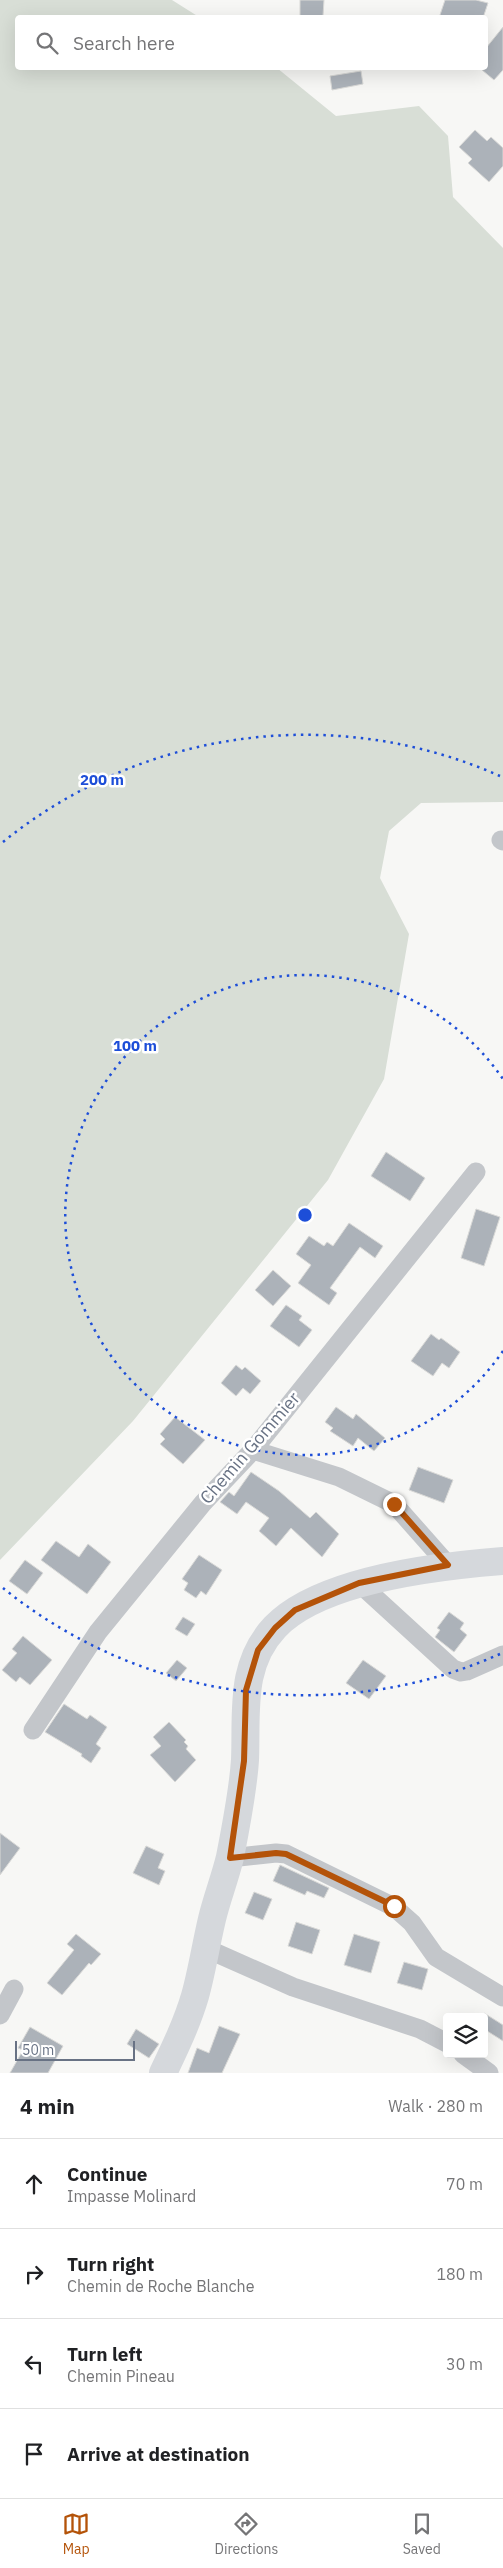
<!DOCTYPE html>
<meta charset="utf-8">
<style>
:root{--surface:#fff;--page:#f6f6f6;--text:#202124;--muted:#757577;--line:#e0e0e0;--accent:#b45309}
body{margin:0;font-family:"IBM Plex Sans",sans-serif;background:var(--page);color:var(--text)}
.controls{position:absolute;right:15px;bottom:15px;display:grid;overflow:hidden;border-radius:5px;box-shadow:0 5px 20px #0002}
.controls button{width:45px;height:45px;display:grid;place-items:center;padding:0;border:0;border-bottom:1px solid var(--line);background:var(--surface);color:var(--text);font:25px sans-serif}
.scale{position:absolute;left:15px;bottom:12px;width:120px;box-sizing:border-box;padding-left:5px;border:2px solid #687284;border-top:0;font-size:14px;line-height:18px;white-space:nowrap;color:#687284;-webkit-text-stroke:4px #fff;paint-order:stroke}
.stop{position:absolute;width:15px;height:15px;margin:-11px;border:4px solid #b45309;border-radius:50%;background:#fff}
.stop.end{background:#b45309;border-color:#fff;box-shadow:0 1px 5px #0008}
.list{margin:0;padding:0;list-style:none}
h2{display:flex;justify-content:space-between;align-items:center;height:65px;margin:0;padding:0 20px;font-size:21px}
h2 small{font-size:16px;font-weight:400;color:var(--muted)}
.list li{display:grid;grid-template-columns:32px 1fr auto;gap:15px;align-items:center;box-sizing:border-box;height:90px;padding:0 20px;border-top:1px solid var(--line)}
.list b{display:block;font-size:19px;white-space:nowrap}
.list p{margin:0;font-size:16px;white-space:nowrap;color:var(--muted)}
.list em{font-size:16px;font-style:normal;color:var(--muted)}
.icon{flex:none;width:28px;height:28px;fill:none;stroke:currentColor;stroke-width:2;stroke-linecap:round;stroke-linejoin:round}
.map{position:relative;flex:none;width:503px;height:2073px;overflow:hidden}
.search{position:absolute;background:var(--surface);box-shadow:0 5px 20px #0002;left:15px;right:15px;top:15px;height:55px;display:flex;align-items:center;gap:12px;box-sizing:border-box;padding:0 18px;border-radius:5px;color:var(--muted);font-size:19px}
.sheet{height:425px;background:var(--surface)}
nav{display:flex;justify-content:space-around;align-items:center;box-sizing:border-box;height:70px;border-top:1px solid var(--line);background:var(--surface);font-size:14px;color:var(--muted)}
nav a{display:grid;justify-items:center;gap:2px}
nav .on{color:var(--accent)}
.map>svg:first-child{display:block}
.green{fill:#d8ded6}
.building{fill:#acb2b9;stroke:#d9d9d7}
.lines{fill:none;stroke-linecap:round;stroke-linejoin:round}
.minor{stroke:#c3c6ca;stroke-width:19}
.secondary{stroke:#d5d8dc;stroke-width:28}
.route{stroke:#b45309;stroke-width:6}
.ring{fill:none;stroke:#1d4ed8;stroke-width:2.5;stroke-dasharray:2.5 5}
.labels{text-anchor:middle;stroke-width:5;stroke-linejoin:round;paint-order:stroke}
.street-label{font-size:18px;fill:#687284;stroke:#fff}
.centre{fill:#1d4ed8;stroke:#fff;stroke-width:2.5}
.ring-label{font-size:15px;text-anchor:middle;font-weight:bold;fill:#1d4ed8;stroke:#fff;stroke-width:5;stroke-linejoin:round;paint-order:stroke}
</style>
<div class="map">
<svg width="503" height="2073" viewBox="0 0 503 2073">
<rect width="100%" height="100%" fill="#f7f7f5"/>
<path class="green" d="M0 0H172L199 17 18 18V68H277L336 116 419 106 448 136 453 197 503 248V802L421 803 389 831 380 878 409 934 384 1079 328 1180 133 1421 0 1560Z"/>
<path class="building" d="M300 0H324L323 16H300Z
M445 0H476L488 3 483 18H439Z
M503 27V70L494 80 482 70 486 68V48Z
M361 71 363 84 332 90 330 76Z
M475 130 487 141 491 137 503 148V166L489 182 468 163 472 159 459 147Z
M386 1152 425 1178 410 1201 371 1176Z
M476 1209 500 1217 484 1266 461 1258Z
M349 1223 383 1246 375 1258 360 1247 330 1288 337 1293 329 1305 298 1283 311 1265 296 1254 309 1236 324 1246 327 1242 333 1246Z
M273 1270 291 1286 273 1306 255 1290Z
M286 1305 302 1316 299 1320 312 1330 299 1347 270 1326Z
M431 1334 439 1340 441 1338 460 1352 449 1368 442 1363 433 1376 411 1361Z
M236 1365 242 1370 245 1367 261 1381 250 1394 243 1388 236 1396 221 1383Z
M336 1407 353 1419 356 1414 385 1438 374 1451 358 1438 353 1446 330 1431 333 1428 325 1422Z
M175 1417 205 1440 183 1464 160 1444 165 1439 160 1434Z
M418 1467 453 1480 444 1503 409 1490Z
M251 1472 279 1491 310 1518 316 1512 339 1534 322 1557 291 1528 276 1546 259 1531 269 1518 246 1502 237 1514 220 1502 229 1492 234 1496Z
M56 1541 79 1557 88 1544 111 1562 87 1594 41 1560Z
M199 1555 222 1570 206 1595 201 1591 196 1598 184 1590 188 1583 182 1579Z
M25 1560 43 1573 27 1594 9 1581Z
M449 1612 464 1623 460 1629 467 1635 454 1652 435 1637 440 1630 437 1628Z
M183 1617 195 1624 187 1636 175 1629Z
M23 1636 52 1660 30 1685 20 1677 16 1682 2 1670 17 1653 12 1649Z
M177 1660 187 1668 176 1681 166 1673Z
M363 1660 386 1676 369 1699 346 1683Z
M64 1704 87 1719 90 1715 107 1727 96 1744 101 1748 91 1763 81 1756 82 1754 45 1732Z
M169 1722 186 1740 184 1742 188 1746 186 1749 196 1760 175 1782 150 1755 161 1746 153 1737Z
M0 1833 20 1848 0 1875Z
M146 1846 164 1854 158 1868 165 1871 159 1885 133 1873Z
M280 1865 329 1888 324 1898 307 1891 305 1895 273 1881Z
M254 1892 272 1899 263 1920 245 1913Z
M296 1922 320 1930 312 1954 288 1946Z
M76 1934 101 1954 91 1965 89 1963 62 1995 47 1983 74 1950 67 1944Z
M354 1934 380 1942 371 1973 344 1965Z
M404 1962 428 1969 422 1990 397 1983Z
M484 2013 503 2025V2041L484 2029Z
M219 2026 240 2034 222 2073H188L197 2048 209 2053Z
M30 2027 63 2046 48 2073H10L23 2050 18 2048Z
M136 2029 159 2044 149 2058 127 2044Z"/>
<g class="lines">
<path class="minor" d="M501 840 503 841
M253 1450 339 1477 394 1504 448 1565
M359 1583 453 1669 461 1672 467 1671 503 1655
M33 1730 98 1632 203 1503 253 1450 476 1172
M230 1858 276 1853 286 1854 394 1907 412 1923 436 1957 503 1997
M205 1948 293 1987 420 2029 447 2043
M0 2015 14 1989
M463 2054 489 2073"/>
<path class="secondary" d="M163 2073C175 2048 187 2023 195 1996 202 1971 206 1944 212 1919 217 1898 225 1878 230 1857 236 1826 243 1791 245 1760 247 1713 239 1665 275 1627 321 1579 439 1566 503 1561"/>
</g>
<g class="lines">
<path class="route" d="M394 1504 448 1565 359 1583 295 1610 275 1628 258 1650 246 1690 244 1761 230 1858 276 1853 286 1854 394 1906"/>
</g>
<g class="ring">
<path d="M503 1351A240 240 0 1 1 503 1079"/>
<path d="M500 1654A480 480 0 0 1 3 1588M3 842A480 480 0 0 1 500 776"/>
</g>
<g class="labels">
<g class="street-label">
<text transform="translate(250 1448) rotate(-49)" y="6">Chemin Gommier</text>
</g>
</g>
<circle cx="305" cy="1215" r="8" class="centre"/>
<g class="ring-label">
<text x="102" y="785">200 m</text>
<text x="135" y="1051">100 m</text>
</g>
</svg>
<div class="controls">
<button><svg class="icon" aria-label="layers" viewBox="0 0 24 24"><path d="M12 4l9 5-9 5-9-5zM3 14l9 5 9-5"/></svg></button>
</div>
<div class="scale">50 m</div>
<div class="stop" style="left:394px;top:1906px"></div>
<div class="stop end" style="left:394px;top:1504px"></div>
<div class="search"><svg class="icon" aria-label="search" viewBox="0 0 24 24"><circle cx="10" cy="10" r="6"/><path d="M15 15l6 6"/></svg>Search here</div>
</div>
<section class="sheet">
<h2>4 min<small>Walk · 280 m</small></h2>
<ul class="list">
<li><svg class="icon" aria-label="ahead" viewBox="0 0 24 24"><path d="M12 20V5M6 11l6-6 6 6"/></svg><div><b>Continue</b><p>Impasse Molinard</p></div><em>70 m</em></li>
<li><svg class="icon" aria-label="right" viewBox="0 0 24 24"><path d="M7 20v-9h11M14 6l5 5-5 5"/></svg><div><b>Turn right</b><p>Chemin de Roche Blanche</p></div><em>180 m</em></li>
<li><svg class="icon" aria-label="left" viewBox="0 0 24 24"><path d="M17 20v-9H6M10 6l-5 5 5 5"/></svg><div><b>Turn left</b><p>Chemin Pineau</p></div><em>30 m</em></li>
<li><svg class="icon" aria-label="arrive" viewBox="0 0 24 24"><path d="M6 21V4h12l-3 4 3 4H6"/></svg><div><b>Arrive at destination</b></div></li>
</ul>
</section>
<nav>
<a class="on"><svg class="icon" aria-label="map" viewBox="0 0 24 24"><path d="M3 6l6-2 6 2 6-2v14l-6 2-6-2-6 2zM9 4v14M15 6v14"/></svg>Map</a>
<a><svg class="icon" aria-label="directions" viewBox="0 0 24 24"><path d="M12 3l9 9-9 9-9-9zM9 14v-3h6M13 9l2 2-2 2"/></svg>Directions</a>
<a><svg class="icon" aria-label="saved" viewBox="0 0 24 24"><path d="M7 4h10v16l-5-4-5 4z"/></svg>Saved</a>
</nav>
